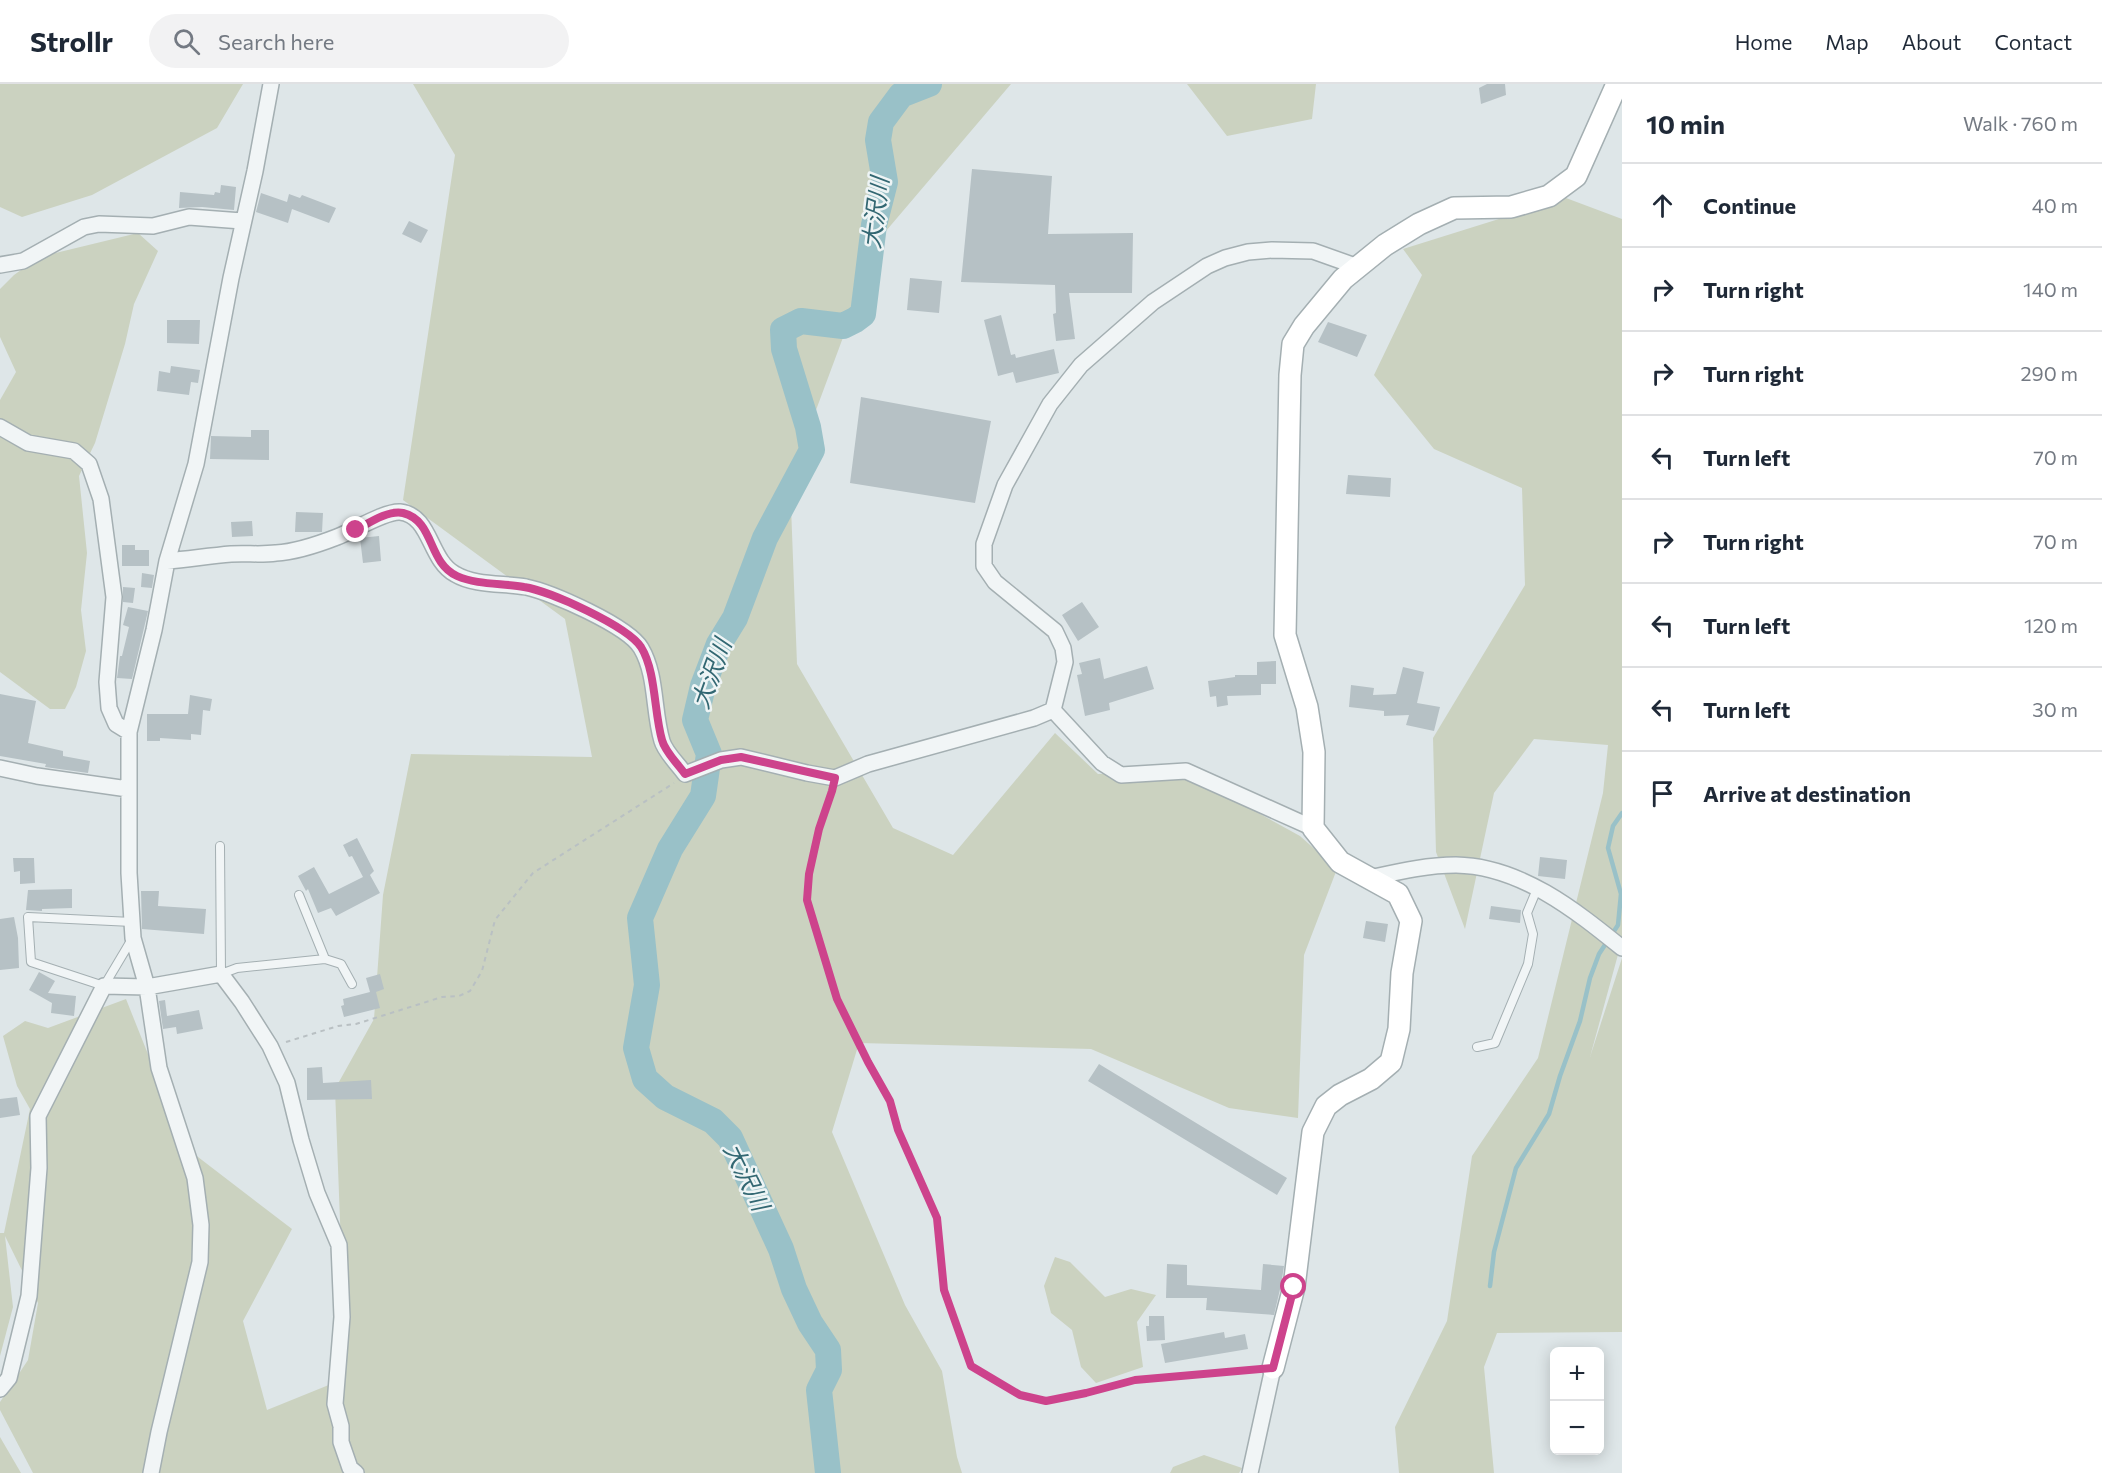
<!DOCTYPE html>
<meta charset="utf-8">
<style>
:root{--surface:#fff;--page:#f2f2f3;--text:#1f2937;--muted:#747a83;--line:#e0e1e3}
body{margin:0;font-family:Commissioner,"Noto Sans JP",sans-serif;background:var(--page);color:var(--text)}
.controls{position:absolute;right:18px;bottom:18px;display:grid;overflow:hidden;border-radius:9px;box-shadow:0 3px 15px #0003}
.controls button{width:54px;height:54px;display:grid;place-items:center;padding:0;border:0;border-bottom:2px solid var(--line);background:var(--surface);color:var(--text);font:30px sans-serif}
.stop{position:absolute;width:18px;height:18px;margin:-14px;border:4px solid #cd438c;border-radius:50%;background:#fff}
.stop.end{background:#cd438c;border-color:#fff;box-shadow:0 2px 6px #0008}
.list{margin:0;padding:0;list-style:none}
h2{display:flex;justify-content:space-between;align-items:center;height:78px;margin:0;padding:0 24px;font-size:26px}
h2 small{font-size:20px;font-weight:400;color:var(--muted)}
.list li{display:grid;grid-template-columns:39px 1fr auto;gap:18px;align-items:center;box-sizing:border-box;height:84px;padding:0 24px;border-top:2px solid var(--line)}
.list b{display:block;font-size:22px;white-space:nowrap}
.list em{font-size:20px;font-style:normal;color:var(--muted)}
.icon{flex:none;width:33px;height:33px;fill:none;stroke:currentColor;stroke-width:2;stroke-linecap:round;stroke-linejoin:round}
.map{position:relative;flex:none;width:1622px;height:1389px;overflow:hidden}
header{display:flex;align-items:center;gap:36px;box-sizing:border-box;height:84px;padding:0 30px;background:var(--surface);border-bottom:2px solid var(--line)}
header strong{font-size:28px}
nav{display:flex;gap:33px;margin-inline-start:auto;font-size:21px}
.search{width:420px;height:54px;background:var(--page);display:flex;align-items:center;gap:15px;box-sizing:border-box;padding:0 21px;border-radius:33px;color:var(--muted);font-size:22px}
main{display:flex}
aside{flex:1;background:var(--surface)}
.map>svg:first-child{display:block}
.green{fill:#cbd2c0}
.lines{fill:none;stroke-linecap:round;stroke-linejoin:round}
.stream{stroke:#99c1c8;stroke-width:4.5}
.river{stroke:#99c1c8;stroke-width:26}
.building{fill:#b6c1c5}
.lane-casing{stroke:#a4afb2;stroke-width:10}
.street-casing{stroke:#a4afb2;stroke-width:18}
.secondary-casing{stroke:#a4afb2;stroke-width:24}
.path{stroke:#b9c0c3;stroke-width:2;stroke-dasharray:4.5 4.5;stroke-linecap:butt}
.lane{stroke:#f1f5f6;stroke-width:8}
.street{stroke:#f1f5f6;stroke-width:15}
.secondary{stroke:#fff;stroke-width:21}
.route{stroke:#cd438c;stroke-width:8}
.labels{text-anchor:middle;stroke-width:5;stroke-linejoin:round;paint-order:stroke}
.water-label{font-size:24px;font-style:italic;fill:#326772;stroke:#eef4f5}
</style>
<header>
<strong>Strollr</strong>
<div class="search"><svg class="icon" aria-label="search" viewBox="0 0 24 24"><circle cx="10" cy="10" r="6"/><path d="M15 15l6 6"/></svg>Search here</div>
<nav><a>Home</a><a>Map</a><a>About</a><a>Contact</a></nav>
</header>
<main>
<div class="map">
<svg width="1622" height="1389" viewBox="0 0 1622 1389">
<rect width="100%" height="100%" fill="#dee6e8"/>
<path class="green" d="M0 0H243L217 44 92 111 22 133 0 123Z
M413 0H1011L880 154 790 396 797 580 893 744 953 771 1055 649 1098 690 1182 687 1300 752 1337 785 1304 871 1298 1034 1229 1024 1091 965 859 959 832 1048 905 1221 942 1287 957 1373 962 1389H33L0 1326V1318L28 1276 38 1219 5 1152 13 1223 0 1272V1149H4L30 1025 17 1002 3 952 25 937 48 944 126 915 185 1063 292 1145 243 1237 267 1326 346 1294 335 1005 374 935 383 811 411 670 592 673 565 535 403 416 455 71Z
M1187 0H1316L1312 35 1227 52Z
M1566 114 1622 135V856L1590 973 1622 874V1248L1497 1249 1484 1283 1494 1389H1399L1395 1343 1447 1237 1472 1072 1538 974 1603 709 1608 661 1534 655 1494 709 1465 845 1436 768 1433 654 1525 501 1522 404 1434 365 1374 291 1422 191 1403 165Z
M138 149 158 167 134 220 125 260 95 359 79 392 87 469 81 526 86 567 76 603 65 625H50L0 588V316L16 288 0 253V205L14 191 39 173Z
M1055 1173 1070 1178 1105 1213 1131 1205 1156 1211 1137 1238 1143 1283 1096 1299 1081 1283 1072 1246 1051 1229 1044 1202Z
M0 1353 21 1389H0Z
M1204 1371 1242 1384 1239 1389H1170L1173 1383Z"/>
<g class="lines">
<path class="stream" d="M1490 1202 1494 1168 1516 1084 1549 1030 1560 992 1580 937 1590 894 1599 870 1618 841 1621 810 1608 764 1613 742 1622 729"/>
<path class="river" d="M828 1389 819 1306 829 1286 828 1266 810 1239 794 1205 781 1165 730 1054 713 1037 665 1013 645 995 636 964 647 901 640 834 670 765 703 712 709 670 695 636 703 602 719 560 735 534 765 454 812 366 808 343 784 265 783 246 801 237 843 242 855 236 863 230 874 141 885 98 878 56 881 38 901 11 929 0"/>
</g>
<path class="building" d="M1487 0H1505L1506 11 1481 20 1479 4Z
M972 85 1052 92 1048 150 1133 149 1132 209H1069L1075 255 1056 257 1053 230 1056 229 1055 201 961 198Z
M221 101 236 103 234 126 202 123 179 124 180 108 214 111 215 108 220 109Z
M261 109 287 118 289 110 300 114 302 111 336 124 329 139 292 125 288 139 256 128Z
M409 137 428 146 421 159 402 150Z
M910 194 942 197 939 229 907 226Z
M1001 231 1011 271 1015 270 1016 274 1054 265 1059 289 1016 299 1013 288 998 292 984 236Z
M167 236H200L199 260 167 259Z
M1328 238 1367 251 1357 273 1318 258Z
M171 282 200 286 198 299 191 298 189 311 157 307 159 287 170 289Z
M861 313 991 337 975 419 850 399Z
M251 346H269V376L210 375 211 352 251 353Z
M1348 391 1391 394 1390 413 1346 410Z
M296 428 323 429 322 448H295Z
M252 437 253 452 232 453 231 438Z
M379 452 381 477 363 479 360 454Z
M122 461H135V466H149V482H122Z
M142 489 154 491 152 504 141 503Z
M123 503 135 504 133 519 123 518Z
M1082 518 1099 543 1078 557 1062 531Z
M128 523 148 527 132 595 117 594 120 572H122L129 543 123 541Z
M1100 574 1104 595 1147 582 1154 605 1109 619 1110 626 1085 632 1077 591 1082 590 1079 579Z
M1276 577V600H1261V611L1227 612 1228 621 1217 623 1216 612 1210 613 1208 597 1235 593V591H1257V578Z
M1403 583 1424 588 1417 619 1440 623 1434 647 1406 641 1409 631 1384 632V627L1349 623 1351 601 1374 604 1373 611 1396 610Z
M0 610 36 617 28 659 63 667V672L90 677 88 689 45 683 46 680 0 672Z
M190 611 212 615 210 627 203 626 201 651 191 650V656L160 654V657H147V630H188Z
M357 754 374 787 370 791 380 809 336 832 331 824 318 829 308 805 306 807 298 792 314 783 329 810 363 793 352 772 349 773 343 761Z
M1540 773 1567 776 1565 795 1538 792Z
M13 774H34L35 799 20 800V787L14 788Z
M72 805V824L42 825V827L26 826 28 806Z
M141 807H159L158 822 206 825 204 850 142 845Z
M1491 822 1521 826 1520 839 1489 835Z
M14 833 18 854 19 884 0 886V835Z
M1366 837 1388 840 1385 858 1363 854Z
M39 888 55 897 48 909 76 912 74 932 51 929 52 919 29 906Z
M380 890 384 905 376 908 380 924 344 933 341 922 344 921 343 915 370 908 366 894Z
M165 916 167 932 199 926 203 945 177 950 176 943 163 945 159 917Z
M1099 980 1287 1094 1277 1111 1088 997Z
M322 983 323 999 371 996 372 1015 307 1016V984Z
M17 1013 20 1031 0 1034V1015Z
M1167 1180 1187 1181V1201L1261 1206 1263 1180 1284 1182 1281 1201 1274 1231 1206 1226 1207 1214H1166Z
M1149 1232H1164L1165 1256 1147 1257 1146 1242H1149Z
M1224 1248 1225 1254 1245 1250 1248 1265 1165 1279 1161 1260Z"/>
<g class="lines">
<defs>
<path id="lane" d="M220 762 221 890 237 884 325 875 341 880 352 900
M299 811 325 875
M132 855 104 902 31 878 28 833 132 838
M1477 963 1495 959 1528 880 1533 850 1527 829 1537 805"/>
<path id="street" d="M0 181 23 177 84 143 99 140 153 142 189 133 242 137
M0 343 28 359 74 367 89 380 101 415 114 513 107 598 109 624 116 640 129 648
M167 477C189 475 209 472 231 470 246 469 261 471 276 469 296 468 319 460 337 453 353 447 385 427 400 428 431 431 429 476 455 490 475 502 503 499 526 503 551 508 628 542 641 564 657 591 653 627 662 657 665 668 678 680 685 690L721 676 741 673 807 689 835 694 868 680 1034 634 1053 626 1065 578 1063 564 1055 547 995 498 984 482V460L1005 401 1050 320 1081 281 1153 218 1207 182 1225 174 1248 168 1272 166 1313 167 1358 183
M1053 626 1102 679 1121 691 1186 687 1313 744
M0 684 37 692 128 705
M1369 794C1397 788 1426 781 1456 781 1520 782 1575 826 1622 864
M0 1305 9 1294 29 1212 39 1084 38 1032 104 902 147 903 221 890 242 918 270 962 287 999 301 1056 317 1109 339 1161 342 1233 335 1320 341 1342V1358L350 1384 356 1389
M151 1389 159 1348 200 1178 201 1141 195 1094 159 984 147 903 133 854 129 789V648L154 546 167 477 196 380 231 194 255 87 271 0
M1250 1389 1273 1284"/>
<path id="secondary" d="M1273 1284 1294 1203 1313 1048 1326 1022 1340 1011 1371 995 1391 978 1399 945 1402 889 1411 837 1398 810 1340 778 1313 744 1314 668 1307 623 1285 551 1290 291 1293 260 1304 242 1343 195 1385 161 1419 140 1454 124 1511 123 1549 112 1576 92 1617 0"/>
</defs>
<use href="#lane" class="lane-casing"/>
<use href="#street" class="street-casing"/>
<use href="#secondary" class="secondary-casing"/>
<path class="path" d="M832 709 819 745 809 790 807 816 837 915 868 978 889 1017 898 1046 937 1134 944 1206 971 1282 1020 1311 1046 1317 1086 1309 1135 1296 1255 1285
M286 958 338 942 356 940 442 913 459 912 470 907 482 887 495 836 533 789 674 699"/>
<use href="#lane" class="lane"/>
<use href="#street" class="street"/>
<use href="#secondary" class="secondary"/>
</g>
<g class="lines">
<path class="route" d="M356 446C369 439 388 426 403 429 435 437 427 478 457 492 477 501 503 499 524 503 550 507 627 542 641 563 656 587 654 629 662 656 665 668 678 680 685 690L721 676 741 673 835 694 832 707 819 745 809 790 807 816 837 915 868 978 890 1017 898 1046 937 1134 944 1206 971 1282 1020 1311 1046 1317 1086 1309 1135 1296 1273 1284 1294 1203"/>
</g>
<g class="labels">
<g class="water-label">
<text transform="translate(876 129) rotate(-83)" y="8">大沢川</text>
<text transform="translate(712 590) rotate(-70)" y="8">大沢川</text>
<text transform="translate(746 1093) rotate(64)" y="8">大沢川</text>
</g>
</g>
</svg>
<div class="controls">
<button>+</button>
<button>−</button>
</div>
<div class="stop" style="left:1294px;top:1203px"></div>
<div class="stop end" style="left:356px;top:446px"></div>
</div>
<aside>
<h2>10 min<small>Walk · 760 m</small></h2>
<ul class="list">
<li><svg class="icon" aria-label="ahead" viewBox="0 0 24 24"><path d="M12 20V5M6 11l6-6 6 6"/></svg><div><b>Continue</b></div><em>40 m</em></li>
<li><svg class="icon" aria-label="right" viewBox="0 0 24 24"><path d="M7 20v-9h11M14 6l5 5-5 5"/></svg><div><b>Turn right</b></div><em>140 m</em></li>
<li><svg class="icon" aria-label="right" viewBox="0 0 24 24"><path d="M7 20v-9h11M14 6l5 5-5 5"/></svg><div><b>Turn right</b></div><em>290 m</em></li>
<li><svg class="icon" aria-label="left" viewBox="0 0 24 24"><path d="M17 20v-9H6M10 6l-5 5 5 5"/></svg><div><b>Turn left</b></div><em>70 m</em></li>
<li><svg class="icon" aria-label="right" viewBox="0 0 24 24"><path d="M7 20v-9h11M14 6l5 5-5 5"/></svg><div><b>Turn right</b></div><em>70 m</em></li>
<li><svg class="icon" aria-label="left" viewBox="0 0 24 24"><path d="M17 20v-9H6M10 6l-5 5 5 5"/></svg><div><b>Turn left</b></div><em>120 m</em></li>
<li><svg class="icon" aria-label="left" viewBox="0 0 24 24"><path d="M17 20v-9H6M10 6l-5 5 5 5"/></svg><div><b>Turn left</b></div><em>30 m</em></li>
<li><svg class="icon" aria-label="arrive" viewBox="0 0 24 24"><path d="M6 21V4h12l-3 4 3 4H6"/></svg><div><b>Arrive at destination</b></div></li>
</ul>
</aside>
</main>
